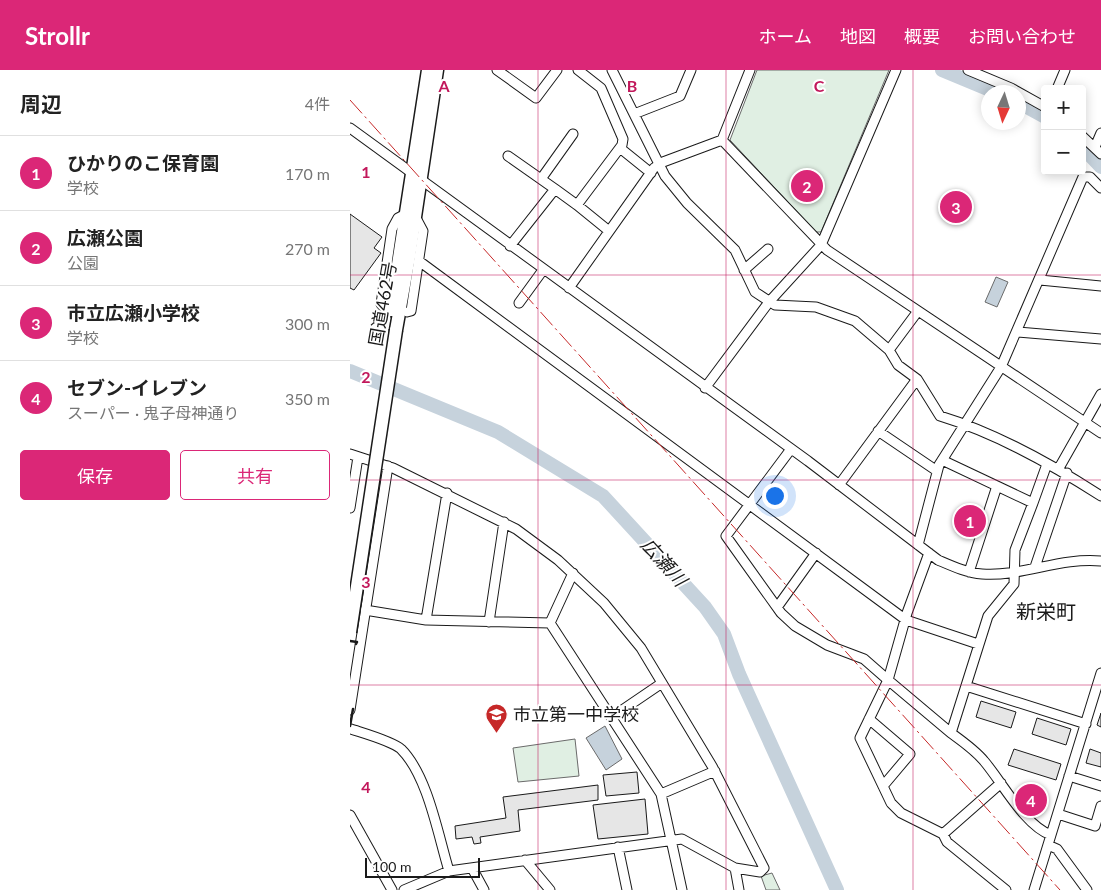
<!DOCTYPE html>
<html lang="ja">
<meta charset="utf-8">
<style>
:root{--surface:#fff;--page:#f2f2f2;--text:#222;--muted:#767676;--line:#e0e0e0;--accent:#db2777}
body{margin:0;font-family:Lato,"Noto Sans JP",sans-serif;background:var(--page);color:var(--text)}
.controls{position:absolute;right:15px;top:15px;display:grid;overflow:hidden;border-radius:5px;box-shadow:0 2px 12px #0003}
.controls button{width:45px;height:45px;display:grid;place-items:center;padding:0;border:0;border-bottom:1px solid var(--line);background:var(--surface);color:var(--text);font:25px sans-serif}
.compass{position:absolute;left:631px;top:15px;width:45px;height:45px;border-radius:50%;background:var(--surface);box-shadow:0 2px 12px #0003;rotate:184deg}
.scale{position:absolute;left:15px;bottom:12px;width:115px;box-sizing:border-box;padding-left:5px;border:2px solid #1a1a1a;border-top:0;font-size:14px;line-height:18px;white-space:nowrap;color:#1a1a1a;-webkit-text-stroke:4px #fff;paint-order:stroke}
.you{position:absolute;left:424px;top:425px;width:18px;height:18px;margin:-12px;border:4px solid #fff;border-radius:50%;background:#1a73e8;box-shadow:0 0 0 8px #1a73e833}
.badge{display:grid;place-items:center;width:32px;height:32px;border-radius:50%;background:var(--accent);color:#fff;font-size:16px;font-weight:700}
.pin{position:absolute;translate:-50% -50%;border:2px solid #fff;box-shadow:0 1px 5px #0006}
.list{margin:0;padding:0;list-style:none}
h2{display:flex;justify-content:space-between;align-items:center;height:65px;margin:0;padding:0 20px;font-size:21px}
h2 small{font-size:16px;font-weight:400;color:var(--muted)}
.list li{display:grid;grid-template-columns:32px 1fr auto;gap:15px;align-items:center;box-sizing:border-box;height:75px;padding:0 20px;border-top:1px solid var(--line)}
.list b{display:block;font-size:19px;white-space:nowrap}
.list p{margin:0;font-size:16px;white-space:nowrap;color:var(--muted)}
.list em{font-size:16px;font-style:normal;color:var(--muted)}
.actions{display:flex;gap:10px;padding:15px 20px}
.actions a{flex:1;padding:11px 0;border:1px solid var(--accent);border-radius:5px;text-align:center;font-size:18px;color:var(--accent)}
.actions .main{background:var(--accent);color:#fff}
.map{position:relative;flex:none;width:751px;height:820px;overflow:hidden}
header{display:flex;align-items:center;gap:30px;box-sizing:border-box;height:70px;padding:0 25px;background:var(--accent);color:#fff}
header strong{font-size:24px}
nav{display:flex;gap:28px;margin-inline-start:auto;font-size:18px}
main{display:flex}
aside{flex:1;background:var(--surface)}
.map>svg:first-child{display:block}
.green{fill:#e0efe3;stroke:#6a6a6a}
.water{fill:#c6d2dc;stroke:#6a6a6a}
.lines{fill:none;stroke-linecap:round;stroke-linejoin:round}
.river{stroke:#c6d2dc;stroke-width:14}
.building{fill:#e6e6e6;stroke:#1a1a1a}
.minor-casing{stroke:#1a1a1a;stroke-width:11}
.highway-casing{stroke:#1a1a1a;stroke-width:15}
.minor{stroke:#fff;stroke-width:9}
.highway{stroke:#fff;stroke-width:12}
.highway-bridge-casing{stroke:#1a1a1a;stroke-width:15;stroke-linecap:butt}
.highway-bridge{stroke:#fff;stroke-width:12}
.wall{stroke:#1a1a1a;stroke-width:2.5}
.power{stroke:#c62828;stroke-width:1;stroke-dasharray:18 4 2.5 4;stroke-linecap:butt}
.grid{fill:none;stroke:#c2185b;stroke-width:1;stroke-opacity:0.55}
.labels{text-anchor:middle;stroke-width:4;stroke-linejoin:round;paint-order:stroke}
.street-label{font-size:18px;fill:#1a1a1a;stroke:#fff}
.poi-label{font-size:18px;fill:#1a1a1a;stroke:#fff;text-anchor:start}
.water-label{font-size:19px;font-style:italic;fill:#1a1a1a;stroke:#fff}
.quarter-label{font-size:20px;fill:#1a1a1a;stroke:#fff}
.grid-label{font-size:16px;text-anchor:middle;font-weight:bold;fill:#c2185b;stroke:#fff;stroke-width:4;stroke-linejoin:round;paint-order:stroke}
</style>
<header>
<strong>Strollr</strong>
<nav><a>ホーム</a><a>地図</a><a>概要</a><a>お問い合わせ</a></nav>
</header>
<main>
<aside>
<h2>周辺<small>4件</small></h2>
<ul class="list">
<li><span class="badge">1</span><div><b>ひかりのこ保育園</b><p>学校</p></div><em>170 m</em></li>
<li><span class="badge">2</span><div><b>広瀬公園</b><p>公園</p></div><em>270 m</em></li>
<li><span class="badge">3</span><div><b>市立広瀬小学校</b><p>学校</p></div><em>300 m</em></li>
<li><span class="badge">4</span><div><b>セブン-イレブン</b><p>スーパー · 鬼子母神通り</p></div><em>350 m</em></li>
</ul>
<div class="actions"><a class="main">保存</a><a>共有</a></div>
</aside>
<div class="map">
<svg width="751" height="820" viewBox="0 0 751 820">
<rect width="100%" height="100%" fill="#fff"/>
<path class="green" d="M407 0H539L471 162H466L380 70Z
M225 669 229 706 168 712 163 678Z
M422 803 430 820H416L411 806Z"/>
<path class="water" d="M646 207 658 212 647 237 635 232Z
M255 656 272 689 256 700 236 668Z"/>
<g class="lines">
<path class="river" d="M592 0 645 22
M668 32 695 47
M732 77 751 97
M0 301 148 362 253 426 355 537 374 564 389 604 487 820"/>
</g>
<path class="building" d="M0 144 32 167 24 178 31 183 4 220 0 218Z
M631 631 666 642 661 658 626 647Z
M751 643V657L747 655Z
M687 648 721 659 716 675 682 664Z
M664 679 711 694 706 710 658 695Z
M740 679 751 683V697L736 693Z
M287 702 289 723 256 726 253 705Z
M248 715V730L168 740 170 761 130 767 131 773 124 774 122 767 106 769 105 756 156 748 153 727Z
M295 729 298 764 248 769 243 735Z"/>
<g class="lines">
<defs>
<path id="minor" d="M147 0 186 28 207 0
M262 0 315 106 337 133 385 180 405 222 425 235 466 237 505 251 539 280 548 295 567 309
M400 0 372 70 477 180 751 363
M618 0 661 18 695 37
M707 19 715 0
M284 44 330 26 341 0
M0 58 458 391 588 490C602 496 617 503 632 504 672 507 710 487 751 491
M732 66 751 84
M745 77 751 63
M270 78 301 103
M158 86 205 119
M191 109 223 64
M227 135 259 161
M160 176 205 119 227 135 272 75 273 69 251 18 228 0
M69 191 556 550 628 574
M394 200 418 179
M690 210 751 216
M219 218 304 98 313 92 372 70
M169 233 193 200
M34 237 31 234 42 159 48 148 54 145
M57 242 61 241 73 161 65 146
M668 262 751 269
M539 280 568 241
M355 318 419 232 471 175 546 0
M528 361 587 401
M441 379 376 466 431 543 445 556 477 575 514 589 538 610 557 543 579 483
M0 384 43 398 166 459 208 490 254 533 291 578 362 696 414 798 410 802 385 798 332 769 99 801 54 820
M592 390 683 433 665 480 664 514 638 546 601 663C612 671 625 680 634 691 652 712 675 756 701 765
M709 398 751 324
M489 415 567 309 590 346C646 363 703 395 751 426
M683 433 697 394
M0 438 8 387
M568 475 589 395 651 297 733 107H740L751 118
M685 497 717 403
M619 502 647 416
M428 536 466 483
M15 540 76 550 200 553
M76 550 97 423
M139 552 154 452
M200 553 311 724 332 820
M200 553 223 503
M616 616 736 654
M0 640 38 396
M262 647 312 613
M519 649 560 684 533 716
M1 659C13 663 42 671 51 679 78 706 88 765 99 801
M601 663 538 610 510 668 541 733 551 743 593 764 651 713
M719 706 751 716
M311 724 365 701
M708 744 745 756 751 736
M0 745 42 820
M593 764 597 772 656 820
M698 775 707 779 737 820
M268 777 277 820
M175 790 200 820
M122 798 134 820
M385 798 389 820
M684 820 751 603"/>
<path id="highway" d="M41 240 78 0
M46 260 59 187 87 0"/>
</defs>
<use href="#minor" class="minor-casing"/>
<use href="#highway" class="highway-casing"/>
<use href="#minor" class="minor"/>
<use href="#highway" class="highway"/>
<defs>
<path id="highway-bridge" d="M0 562 46 260"/>
</defs>
<use href="#highway-bridge" class="highway-bridge-casing"/>
<use href="#highway-bridge" class="highway-bridge"/>
<path class="wall" d="M0 571 7 572 6 574
M0 656 3 639"/>
<path class="power" d="M0 30 710 820"/>
</g>
<path class="grid" d="M188 0V820M376 0V820M563 0V820M0 205H751M0 410H751M0 615H751"/>
<defs>
<symbol id="school-pin" viewBox="-11 -11 22 30"><path d="M0 17L-7.5 6A9.5 9.5 0 1 1 7.5 6Z" fill="#c62828" stroke="#fff"/><path d="M0-5L7-2L0 1L-7-2ZM-4 1L0 2.5L4 1V4Q0 6-4 4Z" fill="#fff"/></symbol>
</defs>
<g fill-rule="evenodd">
<use href="#school-pin" x="134" y="632" width="25" height="34"/>
</g>
<g class="labels">
<g class="street-label">
<text transform="translate(33 234) rotate(-80)" y="6">国道462号</text>
</g>
<g class="poi-label">
<text x="163" y="651">市立第一中学校</text>
</g>
<g class="water-label">
<text transform="translate(314 492) rotate(48)" y="7">広瀬川</text>
</g>
<g class="quarter-label">
<text x="696" y="549">新栄町</text>
</g>
</g>
<g class="grid-label">
<text x="94" y="22">A</text>
<text x="282" y="22">B</text>
<text x="469" y="22">C</text>
<text x="16" y="108">1</text>
<text x="16" y="313">2</text>
<text x="16" y="518">3</text>
<text x="16" y="723">4</text>
</g>
</svg>
<div class="controls">
<button>+</button>
<button>−</button>
</div>
<svg class="compass" viewBox="-18 -18 36 36"><path d="M0-13l5 13h-10z" fill="#e53935"/><path d="M0 13l5-13h-10z" fill="#767676"/></svg>
<div class="scale">100 m</div>
<div class="you"></div>
<div class="pin badge" style="left:620px;top:451px">1</div>
<div class="pin badge" style="left:457px;top:116px">2</div>
<div class="pin badge" style="left:606px;top:137px">3</div>
<div class="pin badge" style="left:681px;top:730px">4</div>
</div>
</main>
